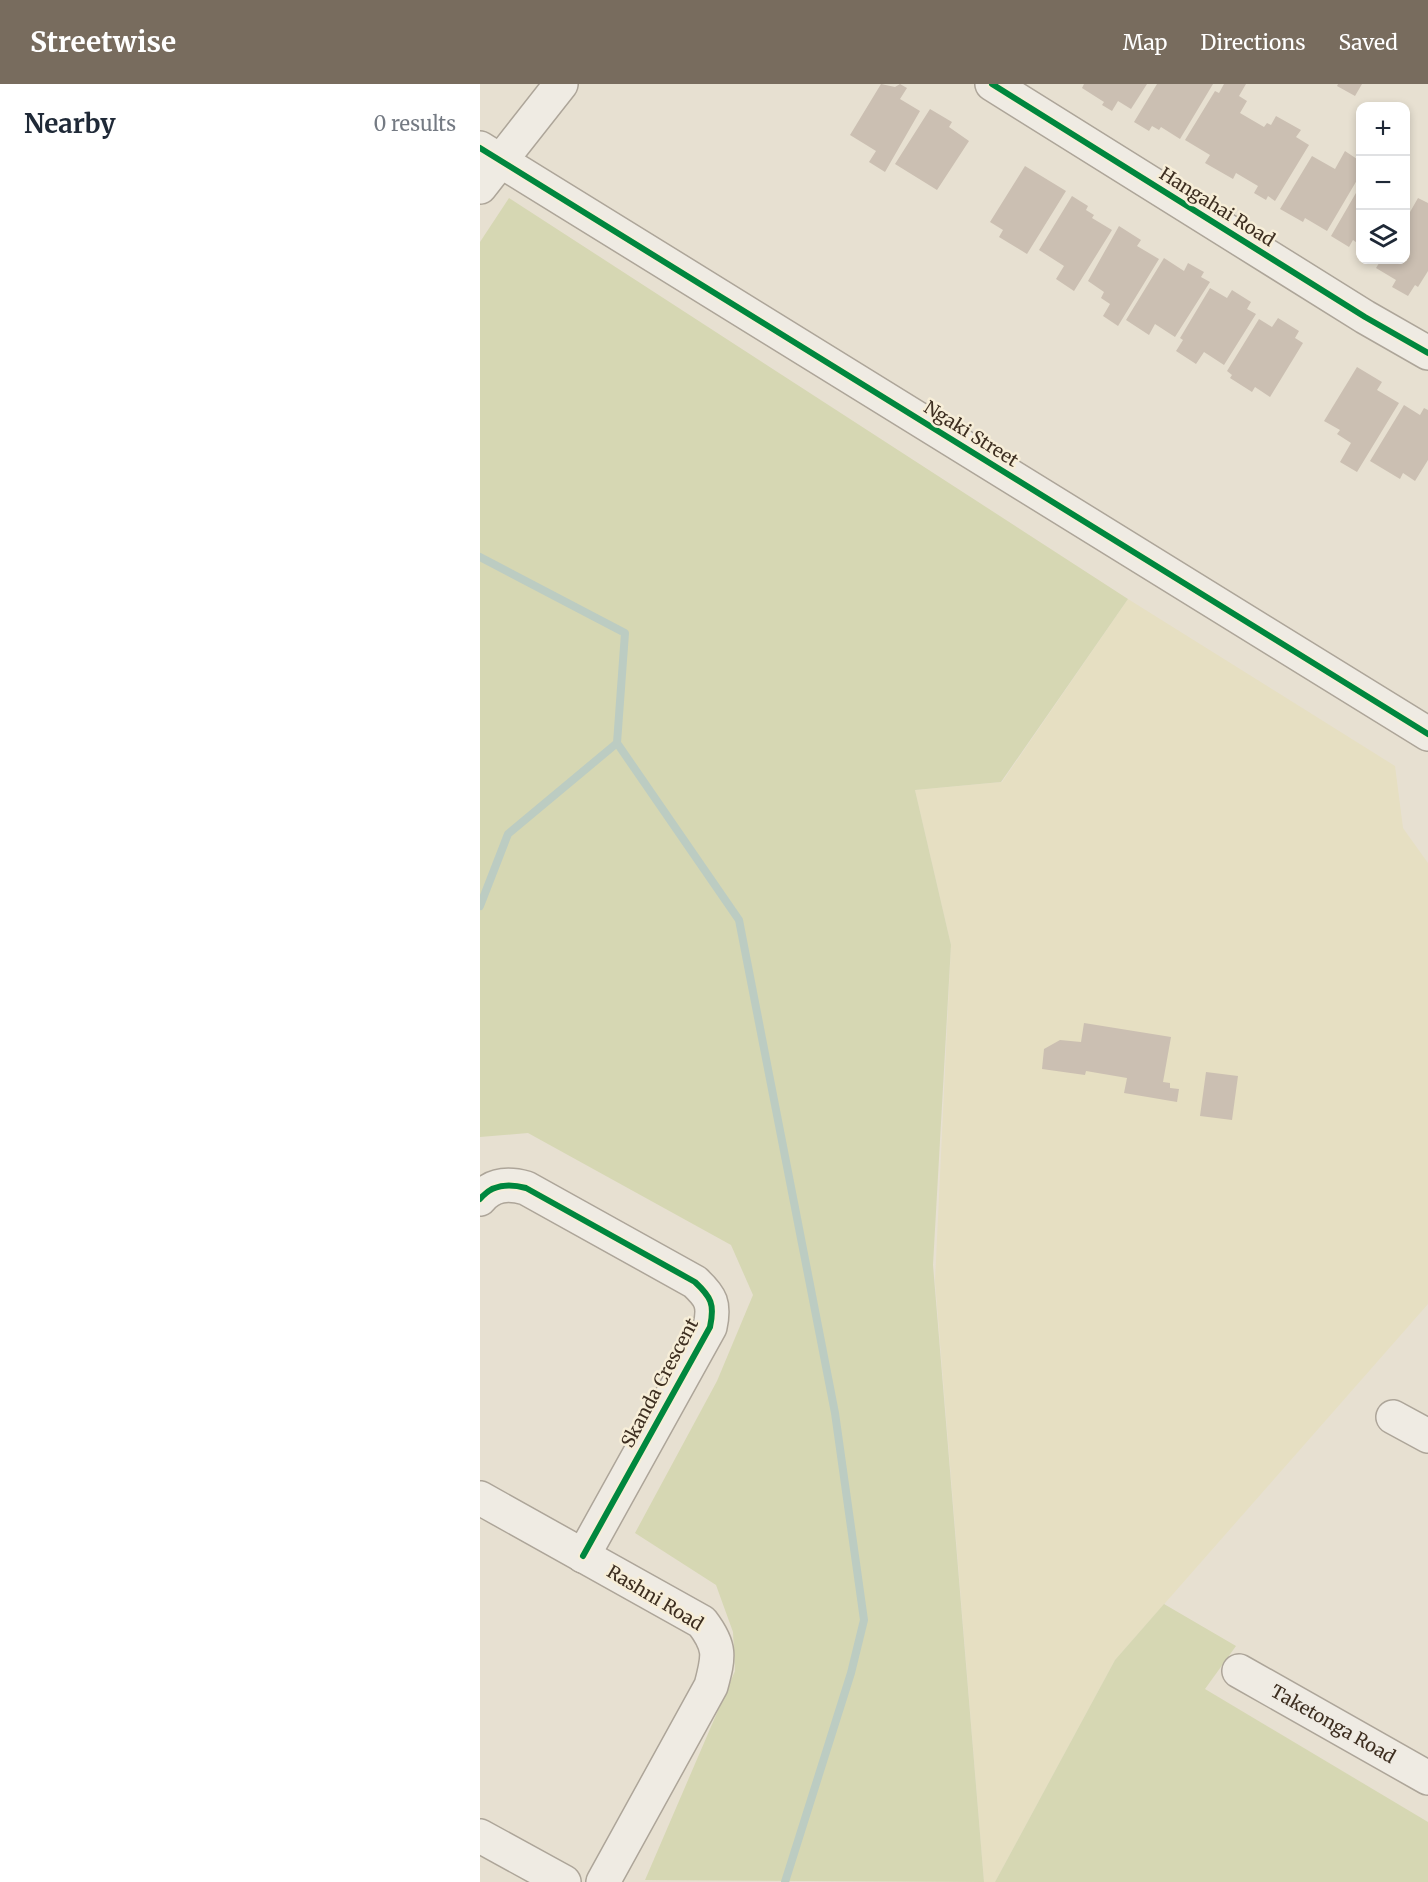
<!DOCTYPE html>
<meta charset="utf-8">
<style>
:root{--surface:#fff;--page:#f6f6f7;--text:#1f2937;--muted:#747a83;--line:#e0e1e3;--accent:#786c5e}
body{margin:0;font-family:Merriweather,serif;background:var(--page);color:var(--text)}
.controls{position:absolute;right:18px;top:18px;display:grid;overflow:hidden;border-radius:12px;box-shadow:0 3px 9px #0003}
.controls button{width:54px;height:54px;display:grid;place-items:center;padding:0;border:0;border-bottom:2px solid var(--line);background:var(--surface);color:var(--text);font:30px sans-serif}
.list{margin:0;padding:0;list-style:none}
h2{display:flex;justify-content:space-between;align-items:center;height:78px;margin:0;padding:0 24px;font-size:26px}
h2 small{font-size:20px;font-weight:400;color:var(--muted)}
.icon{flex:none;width:33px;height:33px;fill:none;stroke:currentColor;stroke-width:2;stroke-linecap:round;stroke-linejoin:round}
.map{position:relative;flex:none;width:948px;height:1798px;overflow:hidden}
header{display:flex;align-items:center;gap:36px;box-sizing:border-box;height:84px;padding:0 30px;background:var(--accent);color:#fff}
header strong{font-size:28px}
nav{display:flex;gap:33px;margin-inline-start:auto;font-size:21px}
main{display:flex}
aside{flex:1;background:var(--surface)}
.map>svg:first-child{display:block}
.farmland{fill:#e6dfc2}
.green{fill:#d6d7b3}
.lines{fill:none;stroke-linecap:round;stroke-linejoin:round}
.stream{stroke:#bcccc2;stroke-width:8}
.building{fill:#cbbfb2}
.minor-casing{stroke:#ada599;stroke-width:36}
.minor{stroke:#efebe3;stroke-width:33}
.cycleway-casing{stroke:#f7eed8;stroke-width:10}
.cycleway{stroke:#00873e;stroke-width:6}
.labels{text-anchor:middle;stroke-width:5;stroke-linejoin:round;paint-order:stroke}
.street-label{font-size:18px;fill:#3d2e20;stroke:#f7eed8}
</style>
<header>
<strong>Streetwise</strong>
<nav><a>Map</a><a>Directions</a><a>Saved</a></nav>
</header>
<main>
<aside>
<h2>Nearby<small>0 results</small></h2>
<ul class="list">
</ul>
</aside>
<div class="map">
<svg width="948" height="1798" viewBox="0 0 948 1798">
<rect width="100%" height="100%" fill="#e7e0d1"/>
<path class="farmland" d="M648 515 915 682 923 744 948 779V1220L635 1576 515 1798H504L455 1197 471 861 435 706 522 698Z"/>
<path class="green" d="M29 114 648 515 521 698 435 706 471 861 453 1181 504 1798 165 1796 255 1587 253 1548 236 1501 155 1449 237 1297 273 1211 251 1161 48 1049 0 1053V158Z
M684 1520 756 1562 725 1605 948 1738V1798H515L635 1576Z"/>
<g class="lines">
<path class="stream" d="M0 473 145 549 137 659 28 750 0 822
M137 659 259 836 355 1329 384 1536 371 1589 305 1798"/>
</g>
<path class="building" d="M401 0 415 3 420 0 427 4 420 15 440 27 405 88 389 78 396 67 370 51Z
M604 0H667L651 25 638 17 632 27 622 21 624 18 602 4Z
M677 0H733L700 55 681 43 679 46 672 42 669 47 654 38Z
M744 0H766L759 12 767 17 760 29 784 43 787 39 791 41 796 32 821 46 816 53 829 61 795 117 788 112 786 116 774 109 778 102 756 89 753 95 725 79 730 71 705 56 735 7 739 9Z
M858 0H882L875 12 857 2Z
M450 25 472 38 469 43 489 57 457 106 415 80Z
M865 67 880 77V91L847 147 825 134 823 138 800 125 832 72 855 85Z
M545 82 586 107 547 170 519 153 523 146 510 138Z
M880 102V161L873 156 869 163 851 152Z
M592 112 608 122 606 126 614 131 612 134 632 146 594 207 576 195 584 182 559 166Z
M938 114 948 119V187L938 203 935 201 928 212 912 203 916 196 896 184 901 176H926V135Z
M639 142 661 156 657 162 679 175 638 242 623 232 630 220 621 214 624 208 608 197Z
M684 174 704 187 708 179 724 188 721 193 730 198 695 253 675 240 669 251 646 236Z
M730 204 747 214 752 206 771 218 767 225 776 230 744 281 724 268 716 280 696 267 703 256 700 254Z
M798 234 819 247 815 254 823 259 790 313 775 303 772 308 750 294 752 291 747 287 779 235 792 243Z
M877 283 902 298 897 306 919 319 877 388 860 378 871 359 857 350 860 346 844 337Z
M924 321 940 331 944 324 948 326V376L935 397 923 389 920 395 890 377Z
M604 939 691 953 683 998 690 999V1004L699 1005 697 1018 644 1009 647 994 606 987 605 991 562 985 564 965 580 956 601 958Z
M726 988 758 992 752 1036 720 1032Z"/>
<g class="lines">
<defs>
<g id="minor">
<path d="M512 0 885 233 948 269"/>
<path d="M0 64 948 650"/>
<path d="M0 103 81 0"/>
<path d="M0 1115C12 1100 28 1099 46 1104L215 1198C231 1213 235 1220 230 1243L103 1472"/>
<path d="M913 1333 948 1352"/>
<path d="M0 1414 222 1538C241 1563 239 1572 231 1602L123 1798"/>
<path id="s1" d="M759 1587 948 1694"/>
<path d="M0 1752 84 1798"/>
</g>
</defs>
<use href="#minor" class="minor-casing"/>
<use href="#minor" class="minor"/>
<defs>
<path id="cycleway" d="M512 0 885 233 948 269
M0 64 948 650
M0 1115C12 1100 28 1099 46 1104L215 1198C231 1213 235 1220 230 1243L103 1472"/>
</defs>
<use href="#cycleway" class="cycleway-casing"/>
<use href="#cycleway" class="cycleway"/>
</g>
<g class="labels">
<g class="street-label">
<text transform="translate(737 123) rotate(32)" y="6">Hangahai Road</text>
<text transform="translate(491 350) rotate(32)" y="6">Ngaki Street</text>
<text transform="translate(180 1299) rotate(-62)" y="6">Skanda Crescent</text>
<text transform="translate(175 1514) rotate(31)" y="6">Rashni Road</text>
<text dy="6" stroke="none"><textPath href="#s1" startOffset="108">Taketonga Road</textPath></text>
</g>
</g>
</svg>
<div class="controls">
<button>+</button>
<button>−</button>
<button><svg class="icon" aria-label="layers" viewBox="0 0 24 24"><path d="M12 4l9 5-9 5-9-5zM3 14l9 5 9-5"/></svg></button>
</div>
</div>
</main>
